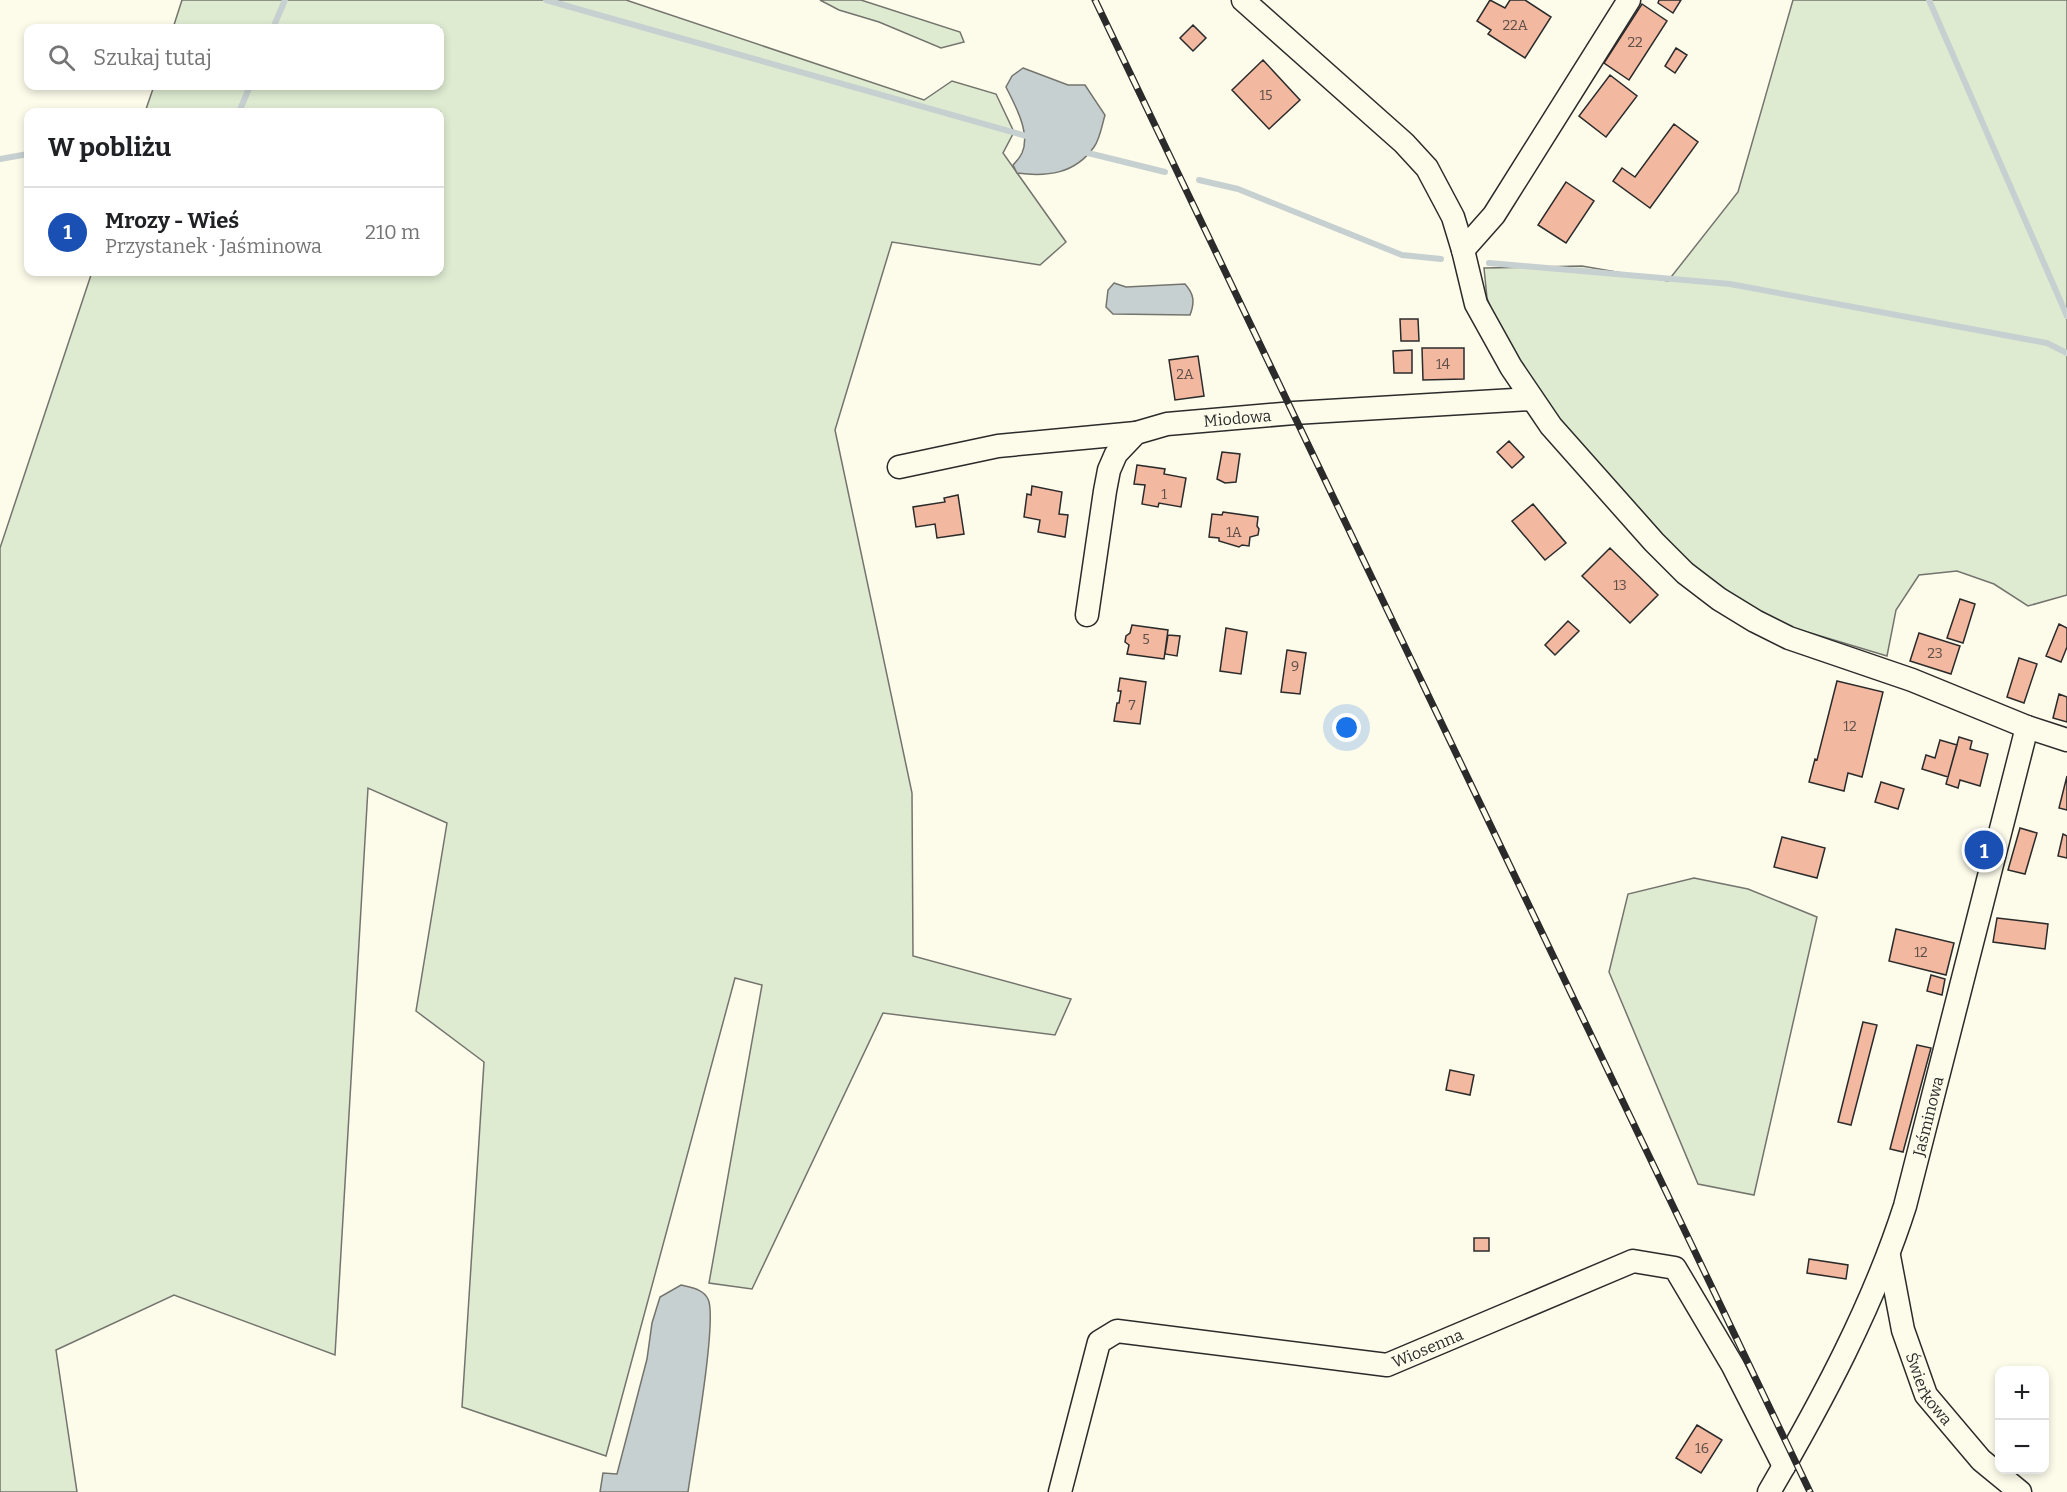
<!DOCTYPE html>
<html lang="pl">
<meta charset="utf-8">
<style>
:root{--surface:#fff;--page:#f6f6f6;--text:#202124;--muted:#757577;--line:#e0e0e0;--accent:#c62828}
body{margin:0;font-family:Bitter,serif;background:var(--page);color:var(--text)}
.controls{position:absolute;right:18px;bottom:18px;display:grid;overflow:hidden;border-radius:12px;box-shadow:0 3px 9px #0003}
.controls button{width:54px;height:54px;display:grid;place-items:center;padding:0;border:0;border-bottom:2px solid var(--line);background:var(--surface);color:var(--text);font:30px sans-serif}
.you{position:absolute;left:1347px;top:728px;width:21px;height:21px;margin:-15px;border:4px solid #fff;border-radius:50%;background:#1a73e8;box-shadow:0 0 0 9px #1a73e833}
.badge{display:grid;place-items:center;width:39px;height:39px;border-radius:50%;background:var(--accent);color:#fff;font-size:20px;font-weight:700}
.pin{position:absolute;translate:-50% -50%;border:3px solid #fff;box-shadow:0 2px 6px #0006}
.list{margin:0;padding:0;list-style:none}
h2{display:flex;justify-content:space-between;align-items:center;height:78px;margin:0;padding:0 24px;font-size:26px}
h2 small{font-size:20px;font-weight:400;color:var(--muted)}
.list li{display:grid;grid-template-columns:39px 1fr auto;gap:18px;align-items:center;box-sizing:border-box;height:90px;padding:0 24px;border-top:2px solid var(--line)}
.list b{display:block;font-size:22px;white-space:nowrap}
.list p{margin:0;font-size:20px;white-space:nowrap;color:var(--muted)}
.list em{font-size:20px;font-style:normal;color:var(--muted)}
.icon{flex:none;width:33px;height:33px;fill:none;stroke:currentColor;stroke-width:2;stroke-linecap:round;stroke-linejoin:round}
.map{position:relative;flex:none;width:2067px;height:1492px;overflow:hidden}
.search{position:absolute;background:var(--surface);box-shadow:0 3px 9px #0003;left:24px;top:24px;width:420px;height:66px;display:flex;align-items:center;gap:15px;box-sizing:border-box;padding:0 21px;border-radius:12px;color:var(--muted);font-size:22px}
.panel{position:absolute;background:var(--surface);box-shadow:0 3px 9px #0003;left:24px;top:108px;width:420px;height:168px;border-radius:12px}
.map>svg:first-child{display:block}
.green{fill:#deebd1;stroke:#74746e;stroke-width:1.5}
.water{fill:#c7d0d0;stroke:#74746e;stroke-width:1.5}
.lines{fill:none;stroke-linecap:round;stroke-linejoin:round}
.stream{stroke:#c7d0d0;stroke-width:6}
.building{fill:#f2b8a0;stroke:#2b2b2b;stroke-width:1.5}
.minor-casing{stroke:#2b2b2b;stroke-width:25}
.minor{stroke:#fdfbea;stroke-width:22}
.rail-casing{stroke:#2b2b2b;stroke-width:7}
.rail{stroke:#fdfbea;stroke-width:4.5;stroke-dasharray:14;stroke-linecap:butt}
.labels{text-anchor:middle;stroke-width:4.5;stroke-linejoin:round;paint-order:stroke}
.number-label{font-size:14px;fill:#5d4e48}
.street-label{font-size:16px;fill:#2b2b2b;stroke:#fdfbea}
</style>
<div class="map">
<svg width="2067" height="1492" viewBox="0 0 2067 1492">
<rect width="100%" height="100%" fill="#fdfbea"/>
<path class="green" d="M182 0H626L924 100 952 81 996 94 1014 132 1003 153 1066 242 1040 265 892 242 835 430 912 793 913 956 1071 999 1055 1035 883 1013 752 1289 709 1283 762 985 735 978 606 1456 462 1407 484 1062 416 1011 447 823 368 788 335 1355 174 1295 56 1350 77 1492H0V548L92 272H440V112H145L154 86H440V28H173Z
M820 0H861L960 32 964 42 941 48 879 22 839 10Z
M1793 0H2067V595L2028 606 1994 584 1957 571 1919 575 1896 610 1887 656 1794 628 1759 612 1692 567 1557 417 1500 332 1487 298 1484 268 1582 266 1668 281 1738 192Z
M1694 878 1748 889 1817 917 1754 1195 1698 1184 1609 972 1628 894Z"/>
<path class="water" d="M1023 68 1068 85H1085L1105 115C1102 125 1100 139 1094 147 1075 174 1047 177 1017 173L1013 165C1016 162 1020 157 1022 153 1031 133 1015 105 1006 87L1012 76Z
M1114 283 1126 287 1185 284C1194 294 1195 302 1190 315L1113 314 1106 307 1108 290Z
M681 1285C692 1288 703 1289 708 1299 718 1319 692 1462 688 1492H600L603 1473 617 1474 647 1359 652 1323 660 1297Z"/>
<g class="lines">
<path class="stream" d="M546 0 1030 137
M1929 0 2067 316
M273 28 285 0
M239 112 250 86
M1080 151 1165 172
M0 159 28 154
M1199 180 1238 189 1402 255 1441 259
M1489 263 1730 284 2047 343 2067 353"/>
</g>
<path class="building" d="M1490 0 1505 8 1510 0H1525L1551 17 1525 58 1488 34 1491 30 1477 21Z
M1659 0H1681L1673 13 1658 3Z
M1642 4 1667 21 1629 80 1604 63Z
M1193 25 1206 38 1193 51 1180 38Z
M1676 48 1687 55 1675 73 1665 66Z
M1263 60 1300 100 1269 129 1232 90Z
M1610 75 1637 96 1606 137 1579 116Z
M1674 124 1698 142 1650 208 1613 181 1622 168 1635 177Z
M1566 182 1594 201 1566 243 1538 225Z
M1400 319H1418L1419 341H1401Z
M1422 348H1464V379L1423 380Z
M1412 350V373H1394L1393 351Z
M1198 356 1204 396 1175 400 1169 360Z
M1509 441 1524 457 1512 468 1497 452Z
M1222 452 1240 454 1236 482 1225 483 1217 479Z
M1137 465 1165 469 1164 474 1186 478 1181 507 1159 503 1158 507 1142 504 1145 485 1134 484Z
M1032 486 1062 492 1059 514 1068 515 1065 537 1038 532 1040 520 1024 517 1027 494 1031 495Z
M958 495 964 534 937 538 935 524 916 527 913 507 945 502 944 498Z
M1533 504 1566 543 1545 560 1512 521Z
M1223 512 1258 517 1257 526 1259 529 1258 535 1250 537 1249 546 1242 545 1239 547 1219 541V538L1209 537 1212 514 1222 515Z
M1610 548 1658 595 1630 623 1582 576Z
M1960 599 1975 604 1963 643 1947 638Z
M1568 621 1579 631 1555 655 1545 645Z
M2059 624 2067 628V647L2061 662 2046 656Z
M1132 625 1168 630 1164 659 1127 654 1129 645 1125 642 1126 636 1130 633Z
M1226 628 1247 632 1241 674 1220 671Z
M1919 633 1960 646 1951 674 1910 661Z
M1168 635 1180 636 1177 656 1165 654Z
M1287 650 1306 653 1300 694 1281 692Z
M2019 658 2037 664 2024 703 2007 697Z
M1120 678 1146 682 1140 724 1114 721 1117 703H1119L1121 691H1118Z
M1837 681 1883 692 1862 777 1848 773 1844 791 1809 782 1815 759 1817 760Z
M2059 694 2067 697V722L2053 718Z
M1959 737 1972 741 1970 749 1988 754 1980 786 1960 780 1958 788 1946 784Z
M1940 740 1957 745 1948 777 1922 769 1926 755 1935 758Z
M2067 776V810L2059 808Z
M1881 782 1904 789 1898 809 1875 802Z
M2020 828 2037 833 2025 874 2008 870Z
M2063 834 2067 836V858L2058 856Z
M1782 837 1825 848 1817 878 1774 867Z
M1997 918 2048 924 2045 949 1993 942Z
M1896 929 1954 943 1946 975 1889 961Z
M1931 975 1945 979 1942 995 1927 991Z
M1863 1022 1877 1025 1851 1125 1838 1122Z
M1917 1045 1931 1048 1903 1152 1890 1149Z
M1450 1070 1474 1075 1470 1095 1446 1090Z
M1474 1238H1489V1251H1474Z
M1809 1259 1848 1265 1846 1279 1807 1273Z
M1697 1425 1722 1440 1701 1473 1676 1458Z"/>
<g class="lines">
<defs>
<g id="minor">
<path d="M1243 0 1404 143 1427 168 1453 217 1463 250 1476 304 1511 367 1551 426 1654 542 1685 573 1719 599 1755 621 1789 638 1912 680 2027 727 2067 740"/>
<path d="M1463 250 1494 215 1629 0"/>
<path d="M899 467 998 446 1136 433"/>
<path id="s1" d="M1087 615 1105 491 1109 470 1116 454 1136 433 1167 424 1294 413 1532 399"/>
<path id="s2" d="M1889 1256 1903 1330 1926 1395 1981 1460 2020 1492"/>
<path id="s3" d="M1060 1492 1099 1342 1117 1331 1387 1365 1633 1261 1675 1268 1733 1366 1784 1466"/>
<path id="s4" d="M1769 1492C1822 1401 1873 1306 1905 1206L2027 727"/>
</g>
</defs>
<use href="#minor" class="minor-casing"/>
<use href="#minor" class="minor"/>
<defs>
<path id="rail" d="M1095 0 1810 1492"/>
</defs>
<use href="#rail" class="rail-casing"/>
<use href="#rail" class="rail"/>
</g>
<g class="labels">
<g class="number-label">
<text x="1515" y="30">22A</text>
<text x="1635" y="47">22</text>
<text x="1266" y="100">15</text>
<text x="1443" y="369">14</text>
<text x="1185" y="379">2A</text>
<text x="1164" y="499">1</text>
<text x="1234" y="537">1A</text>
<text x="1620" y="590">13</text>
<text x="1146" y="644">5</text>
<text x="1935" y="658">23</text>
<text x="1295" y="671">9</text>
<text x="1132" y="710">7</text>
<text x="1850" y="731">12</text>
<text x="1921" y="957">12</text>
<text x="1702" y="1453">16</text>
</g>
<g class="street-label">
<text dy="6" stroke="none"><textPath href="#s1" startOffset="296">Miodowa</textPath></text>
<text dy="6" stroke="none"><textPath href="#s4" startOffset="410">Jaśminowa</textPath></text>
<text dy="6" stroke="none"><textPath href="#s3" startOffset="492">Wiosenna</textPath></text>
<text dy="6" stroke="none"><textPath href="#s2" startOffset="140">Świerkowa</textPath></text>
</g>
</g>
</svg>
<div class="controls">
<button>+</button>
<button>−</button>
</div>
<div class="you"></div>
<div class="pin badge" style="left:1984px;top:850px;background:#1a4fb4">1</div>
<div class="search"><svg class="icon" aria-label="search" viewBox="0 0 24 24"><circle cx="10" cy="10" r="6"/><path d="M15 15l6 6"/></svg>Szukaj tutaj</div>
<section class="panel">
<h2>W pobliżu<small></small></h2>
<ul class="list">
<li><span class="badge" style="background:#1a4fb4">1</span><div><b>Mrozy - Wieś</b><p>Przystanek · Jaśminowa</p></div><em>210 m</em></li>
</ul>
</section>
</div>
